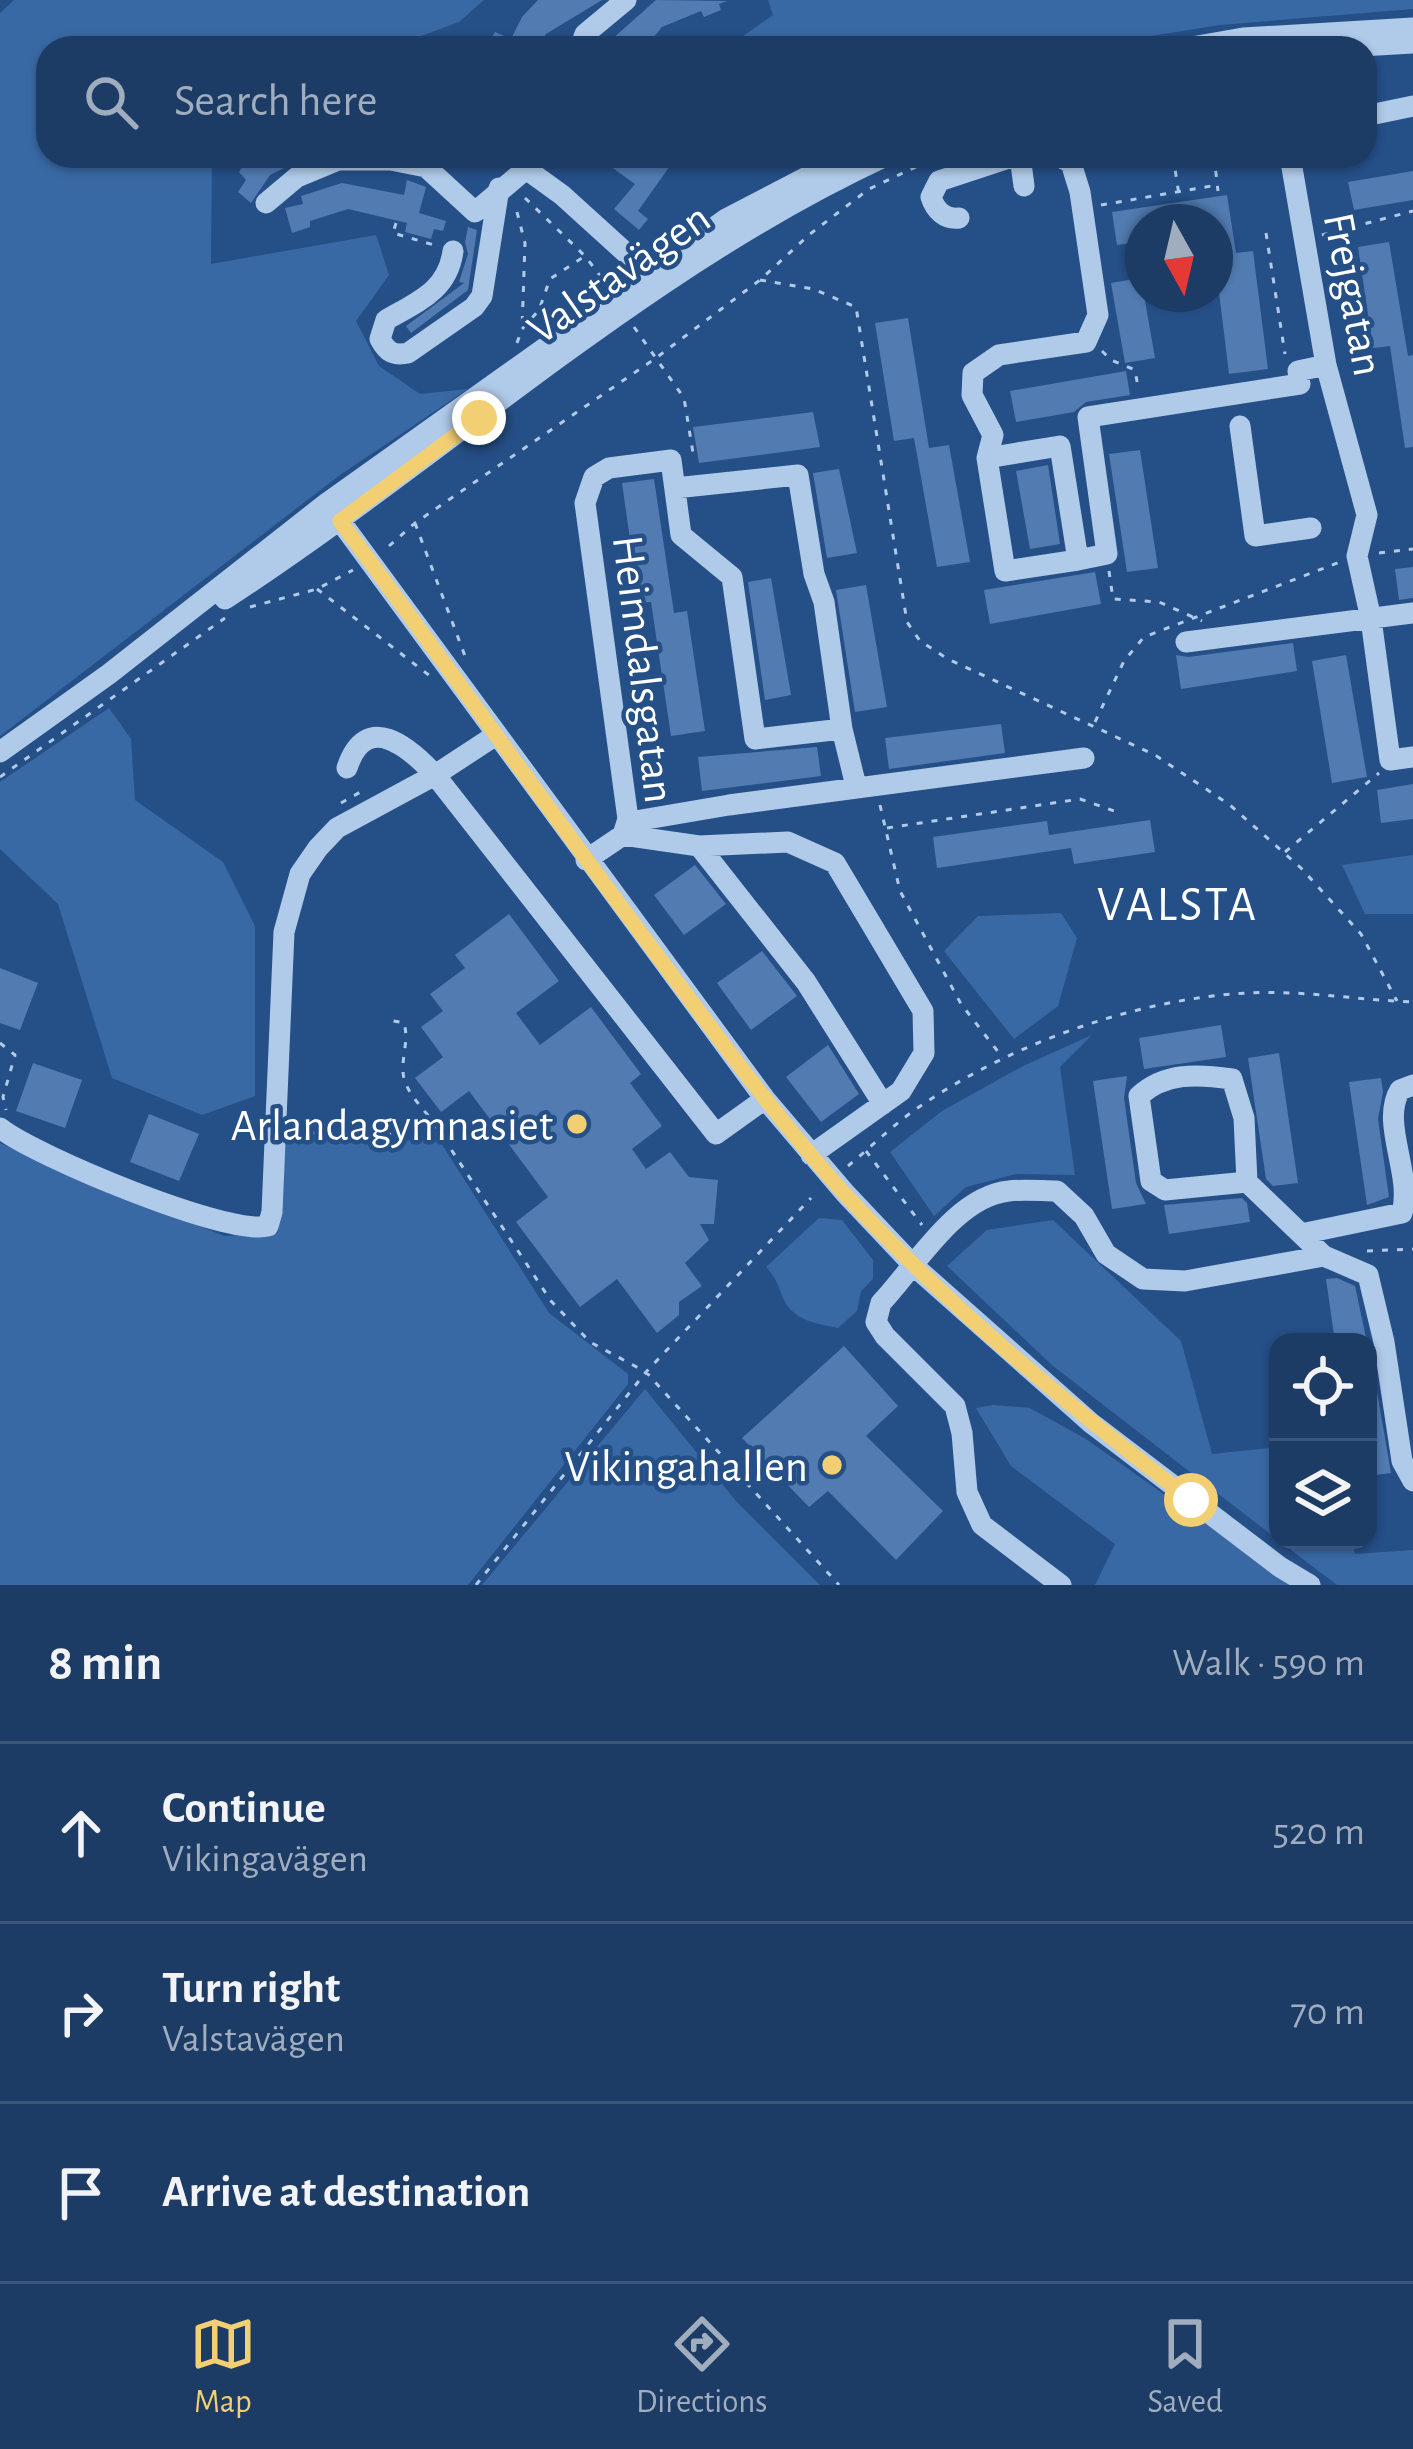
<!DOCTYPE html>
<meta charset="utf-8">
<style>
:root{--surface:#1c3b65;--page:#29466e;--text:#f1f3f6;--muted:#a0adbf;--line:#3a5579;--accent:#f3cf74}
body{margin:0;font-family:"Alegreya Sans",sans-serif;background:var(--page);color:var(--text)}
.controls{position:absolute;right:36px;bottom:36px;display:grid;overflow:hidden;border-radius:24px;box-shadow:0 3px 9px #0004}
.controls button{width:108px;height:108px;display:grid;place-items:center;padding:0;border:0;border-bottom:3px solid var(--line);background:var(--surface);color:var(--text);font:60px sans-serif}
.compass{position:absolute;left:1125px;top:204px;width:108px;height:108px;border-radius:50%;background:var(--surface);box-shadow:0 3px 9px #0004;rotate:172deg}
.stop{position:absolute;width:36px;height:36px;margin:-27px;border:9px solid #f3cf74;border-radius:50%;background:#fff}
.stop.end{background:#f3cf74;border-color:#fff;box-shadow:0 3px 12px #0008}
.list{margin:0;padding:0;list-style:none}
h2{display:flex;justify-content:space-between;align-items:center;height:156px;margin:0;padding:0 48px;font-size:51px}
h2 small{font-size:39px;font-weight:400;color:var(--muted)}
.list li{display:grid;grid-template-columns:78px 1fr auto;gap:36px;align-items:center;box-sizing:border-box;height:180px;padding:0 48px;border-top:3px solid var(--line)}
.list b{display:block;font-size:45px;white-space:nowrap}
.list p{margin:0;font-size:39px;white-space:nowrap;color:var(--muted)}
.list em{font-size:39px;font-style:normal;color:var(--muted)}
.icon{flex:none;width:66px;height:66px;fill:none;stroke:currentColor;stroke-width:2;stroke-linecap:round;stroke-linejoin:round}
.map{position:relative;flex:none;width:1413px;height:1585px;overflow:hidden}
.search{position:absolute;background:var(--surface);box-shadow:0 3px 9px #0004;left:36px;right:36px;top:36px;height:132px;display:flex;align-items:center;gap:30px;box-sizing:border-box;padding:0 42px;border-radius:36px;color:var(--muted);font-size:45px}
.sheet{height:696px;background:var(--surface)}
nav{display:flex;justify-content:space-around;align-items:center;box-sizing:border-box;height:168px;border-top:3px solid var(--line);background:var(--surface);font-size:33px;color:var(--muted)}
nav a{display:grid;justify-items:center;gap:6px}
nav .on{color:var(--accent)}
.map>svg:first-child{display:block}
.green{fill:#3969a4}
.building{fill:#517bb1}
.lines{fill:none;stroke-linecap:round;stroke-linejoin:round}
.path{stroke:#b0cae9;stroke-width:3;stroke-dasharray:6 9;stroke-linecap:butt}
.minor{stroke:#b0cae9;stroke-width:21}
.route{stroke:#f3cf74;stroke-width:15}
.poi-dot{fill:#f3cf74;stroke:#254f87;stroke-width:4.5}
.labels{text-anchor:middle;stroke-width:9;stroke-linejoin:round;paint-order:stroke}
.street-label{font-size:45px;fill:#fff;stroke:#254f87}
.poi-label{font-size:45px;fill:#fff;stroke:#254f87;text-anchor:end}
.neighbourhood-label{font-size:48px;letter-spacing:3px;fill:#fff;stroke:#254f87}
</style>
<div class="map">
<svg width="1413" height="1585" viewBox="0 0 1413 1585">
<rect width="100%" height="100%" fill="#254f87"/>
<path class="green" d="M14 0H484L459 22 389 48H48V156H212L211 264 376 235 389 275 356 321 379 366 420 394 468 389 340 475 0 736V13Z
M768 0H1413V9L1220 25 1075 48H726L773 15Z
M109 708 131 739 135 800 223 862 255 926V1096L202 1115 112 1078 58 904 0 849V782Z
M1413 855V914H1365L1342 865Z
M1061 913 1077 938 1058 1006 1014 1039 944 951 978 916Z
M1092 1035 1060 1067 1075 1175 1016 1174 966 1187 934 1216 890 1152 942 1111 1023 1066Z
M434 1132 549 1313 628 1374V1384L468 1585H0V1143L224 1236 278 1233 285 1145 312 1136 401 1143Z
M819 1218 842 1220 873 1260V1279L861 1291 857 1311 838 1328C819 1324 795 1321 785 1302 778 1288 778 1279 766 1267Z
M1053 1220 1181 1341 1212 1454 1278 1447V1540L1053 1366 947 1266 987 1230Z
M645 1389 736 1501 820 1585H482Z
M993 1405 1030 1408 1086 1439 1292 1585H1095L1115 1544 1011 1466 976 1408Z
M1278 1540H1352L1355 1554 1413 1550V1585H1337Z"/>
<path class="building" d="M538 0H602L546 34 537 48H486L495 32 511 39 522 17Z
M656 0 727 1 719 4 721 10 704 17 701 11 662 27 645 48H602Z
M249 156H308L270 175 251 203 238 192 246 180 239 172Z
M596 156H677L638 211 648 219 639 230 614 209 635 184Z
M1413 171V200L1354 210 1348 182Z
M407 180 426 187 419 213 446 221 443 231 434 229 431 239 405 232 407 223 348 209 310 221V227L292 233 285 208 303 204 301 196 342 183 404 195Z
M1227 195 1236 253 1253 251 1268 369 1229 374 1215 260V222H1143V241L1117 245 1112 212Z
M468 227 477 230 468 290 411 333 406 326 464 283 459 282 468 254 465 242Z
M1389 242 1408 356 1413 355V447L1405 448 1390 346 1373 348 1358 247Z
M1141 278 1155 358 1125 363 1111 283Z
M908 318 929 448 949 445 970 562 937 567 914 438 894 441 875 323Z
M1126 371 1130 395 1086 402 1074 412 1016 422 1010 391Z
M813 412 820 447 699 463 693 427Z
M1140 450 1158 568 1127 572 1109 454Z
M1048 465 1060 544 1030 549 1016 471Z
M839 469 857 553 827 558 813 473Z
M654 479 674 613 687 611 705 731 671 736 651 602 639 603 622 483Z
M1413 567V598L1399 600 1395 569Z
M1095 572 1101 604 990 624 984 590Z
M771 578 791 695 765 700 748 582Z
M866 585 887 707 855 712 836 590Z
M1293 643 1297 671 1181 689 1176 655 1188 657Z
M1346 655 1367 777 1332 783 1312 661Z
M1001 724 1005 753 889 769 885 738Z
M817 747 821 776 702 791 698 757Z
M1413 784V819L1381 823 1377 790Z
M1150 820 1155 852 1074 864 1071 848 937 868 933 837 1047 821 1049 835Z
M695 865 726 904 684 935 654 895Z
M509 914 559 981 516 1013 540 1045 591 1007 641 1074 630 1083 662 1126 632 1149 646 1169 670 1152 689 1177 718 1180 714 1224H700L709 1240 685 1263 702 1286 679 1302V1315L657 1333 617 1279 580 1307 516 1222 548 1197 469 1091 441 1112 415 1078 443 1057 421 1027 443 1011 430 994 465 968 455 955Z
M762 951 797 996 751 1030 717 983Z
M0 968 38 983 20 1030 0 1023Z
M1221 1025 1226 1057 1144 1069 1139 1038Z
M828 1045 859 1094 821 1122 786 1077Z
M1279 1053 1298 1183 1273 1186 1266 1179 1248 1058Z
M33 1063 82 1080 65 1128 16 1111Z
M1127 1076 1124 1098 1136 1183 1146 1204 1112 1209 1093 1081Z
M1381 1078 1383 1092 1378 1119 1389 1197 1367 1205 1349 1082Z
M149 1114 199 1134 179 1181 130 1162Z
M1242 1198 1247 1203 1250 1222 1169 1234 1164 1205Z
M1337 1278 1355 1286 1367 1342H1335L1326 1279Z
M844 1346 898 1406 866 1436 943 1511 896 1560 828 1491 809 1507 742 1438Z
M1368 1357H1371L1391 1473 1368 1476Z"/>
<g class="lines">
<path class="path" d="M1173 156 1179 195
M1214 156 1218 191
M525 198 585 256 604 281
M1101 205 1217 185
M517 212 525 243 522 329
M396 223 393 233 434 245
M1266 233 1285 354
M1322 235 1413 211
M760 280 813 289 856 307 907 622 920 641 948 659 1155 755 1230 805 1301 868 1361 934 1397 1001
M634 327 684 398 693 453 689 454
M517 343 522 329 539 310 550 279 585 256
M1102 351 1111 360 1135 370 1138 387
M415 523 465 656
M389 546 415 523 656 358 760 280 810 234 869 189 939 156
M1379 553 1413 549
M1109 571 1113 599 1159 602 1202 621
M317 589 430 676
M250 607 317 589 353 570
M1095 722 1124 661 1144 637 1340 562
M0 777 225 618
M341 803 364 790
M880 805 900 891 961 1004 1003 1058
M887 828 1080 799 1120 813
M1285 852 1379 773
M0 1043 15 1055 3 1097 6 1110
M435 1125 551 1301 590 1342 646 1372 839 1585
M296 1128C334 1142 394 1138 434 1123 423 1108 404 1091 403 1072 402 1055 409 1040 404 1023L389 1020
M866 1151 922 1225
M848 1166C871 1147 894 1124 919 1107 1010 1044 1136 999 1247 993 1303 990 1358 1000 1413 1002
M1367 1251 1413 1249
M476 1585 646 1372 811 1198"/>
<path class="minor" d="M580 48 585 34 626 0
M1186 48 1243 38 1413 28
M1327 48 1413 43
M1365 116 1413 106
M1020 156 1024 186
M1290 156 1326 365 1367 515 1357 556 1371 619 1390 760 1413 757
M526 169 562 195 658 282
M266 203 297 177 338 160H391L426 167 475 212 526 169 533 156
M959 218C945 220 935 210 931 197L939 181 1015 156
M453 251C448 290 419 301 386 320L380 339C387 352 393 356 408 353L474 307 482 296 499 188
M1240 426 1255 536 1311 528
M987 458 1060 446 1078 560 1005 571 987 458 993 435 972 395 973 373 999 355 1086 342 1098 315 1080 192 1071 163 1058 156
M675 488 798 475 814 574 824 602 842 729
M327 503 765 1099 845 1193 915 1267 1091 1423 1280 1567 1310 1585
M1078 560 1107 554 1088 417 1300 384 1298 371 1326 365
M225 599C447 454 644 268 886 156
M1186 642 1413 613
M0 752 109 674 327 503 726 219 847 156
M347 768C366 710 409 747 435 775L716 1134 765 1099
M623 835 699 846 788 842 835 863 923 1011 924 1053 901 1091 811 1155
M624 835 641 820 729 805 1084 758
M699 846 806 982 883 1104
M586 860 623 835 628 819 585 503 594 477 609 468 671 460 681 535 732 577 755 739 842 729 856 786
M0 1128C33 1155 229 1237 268 1226L272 1212 284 932 300 874 318 848 337 828 435 775 496 735
M1247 1182 1165 1190 1151 1181 1139 1096C1165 1072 1198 1074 1232 1079L1244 1118 1247 1182 1324 1256 1368 1275 1384 1342 1402 1461 1413 1481
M1301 1234 1402 1213C1413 1174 1380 1123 1400 1090L1413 1085
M1061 1585 982 1525 967 1492 962 1433 955 1406 885 1336 876 1322 881 1303C915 1267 956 1196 1009 1191 1025 1189 1042 1191 1057 1191L1084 1216 1106 1254 1143 1279 1185 1281 1324 1256"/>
</g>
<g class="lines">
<path class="route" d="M479 418 340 521C447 665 550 812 657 955 717 1036 776 1117 843 1192 947 1306 1069 1406 1191 1500"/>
</g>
<g class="poi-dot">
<circle cx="577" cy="1124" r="12"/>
<circle cx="832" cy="1465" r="12"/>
</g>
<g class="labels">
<g class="street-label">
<text transform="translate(618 272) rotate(-35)" y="16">Valstavägen</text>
<text transform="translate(1355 294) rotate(79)" y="16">Frejgatan</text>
<text transform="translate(645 669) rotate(83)" y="16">Heimdalsgatan</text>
</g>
<g class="poi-label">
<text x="553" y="1140">Arlandagymnasiet</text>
<text x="808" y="1481">Vikingahallen</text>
</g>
<g class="neighbourhood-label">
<text x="1178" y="920">VALSTA</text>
</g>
</g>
</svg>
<div class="controls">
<button><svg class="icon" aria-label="locate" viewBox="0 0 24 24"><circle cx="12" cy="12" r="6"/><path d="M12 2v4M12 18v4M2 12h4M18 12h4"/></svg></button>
<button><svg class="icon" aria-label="layers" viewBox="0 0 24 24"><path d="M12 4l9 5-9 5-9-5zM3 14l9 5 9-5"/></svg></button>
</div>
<svg class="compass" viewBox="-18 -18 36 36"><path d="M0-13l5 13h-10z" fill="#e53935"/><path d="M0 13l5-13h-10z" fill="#a0adbf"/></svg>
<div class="stop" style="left:1191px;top:1500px"></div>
<div class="stop end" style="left:479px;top:418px"></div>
<div class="search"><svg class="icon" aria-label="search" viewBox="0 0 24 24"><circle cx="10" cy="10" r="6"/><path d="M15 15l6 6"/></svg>Search here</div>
</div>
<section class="sheet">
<h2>8 min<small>Walk · 590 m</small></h2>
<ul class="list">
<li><svg class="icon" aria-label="ahead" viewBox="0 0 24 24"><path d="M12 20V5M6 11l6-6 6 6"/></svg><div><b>Continue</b><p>Vikingavägen</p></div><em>520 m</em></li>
<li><svg class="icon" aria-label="right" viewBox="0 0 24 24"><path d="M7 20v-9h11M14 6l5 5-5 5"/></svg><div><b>Turn right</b><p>Valstavägen</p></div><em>70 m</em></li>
<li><svg class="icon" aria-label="arrive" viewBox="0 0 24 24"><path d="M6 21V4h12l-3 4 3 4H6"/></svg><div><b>Arrive at destination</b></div></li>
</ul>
</section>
<nav>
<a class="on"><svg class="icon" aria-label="map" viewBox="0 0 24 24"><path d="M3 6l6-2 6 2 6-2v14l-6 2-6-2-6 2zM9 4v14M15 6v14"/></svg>Map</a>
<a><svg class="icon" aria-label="directions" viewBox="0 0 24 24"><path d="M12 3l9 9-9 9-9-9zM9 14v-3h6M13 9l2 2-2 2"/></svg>Directions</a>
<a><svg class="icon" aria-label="saved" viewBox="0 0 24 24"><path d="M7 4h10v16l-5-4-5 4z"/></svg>Saved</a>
</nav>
